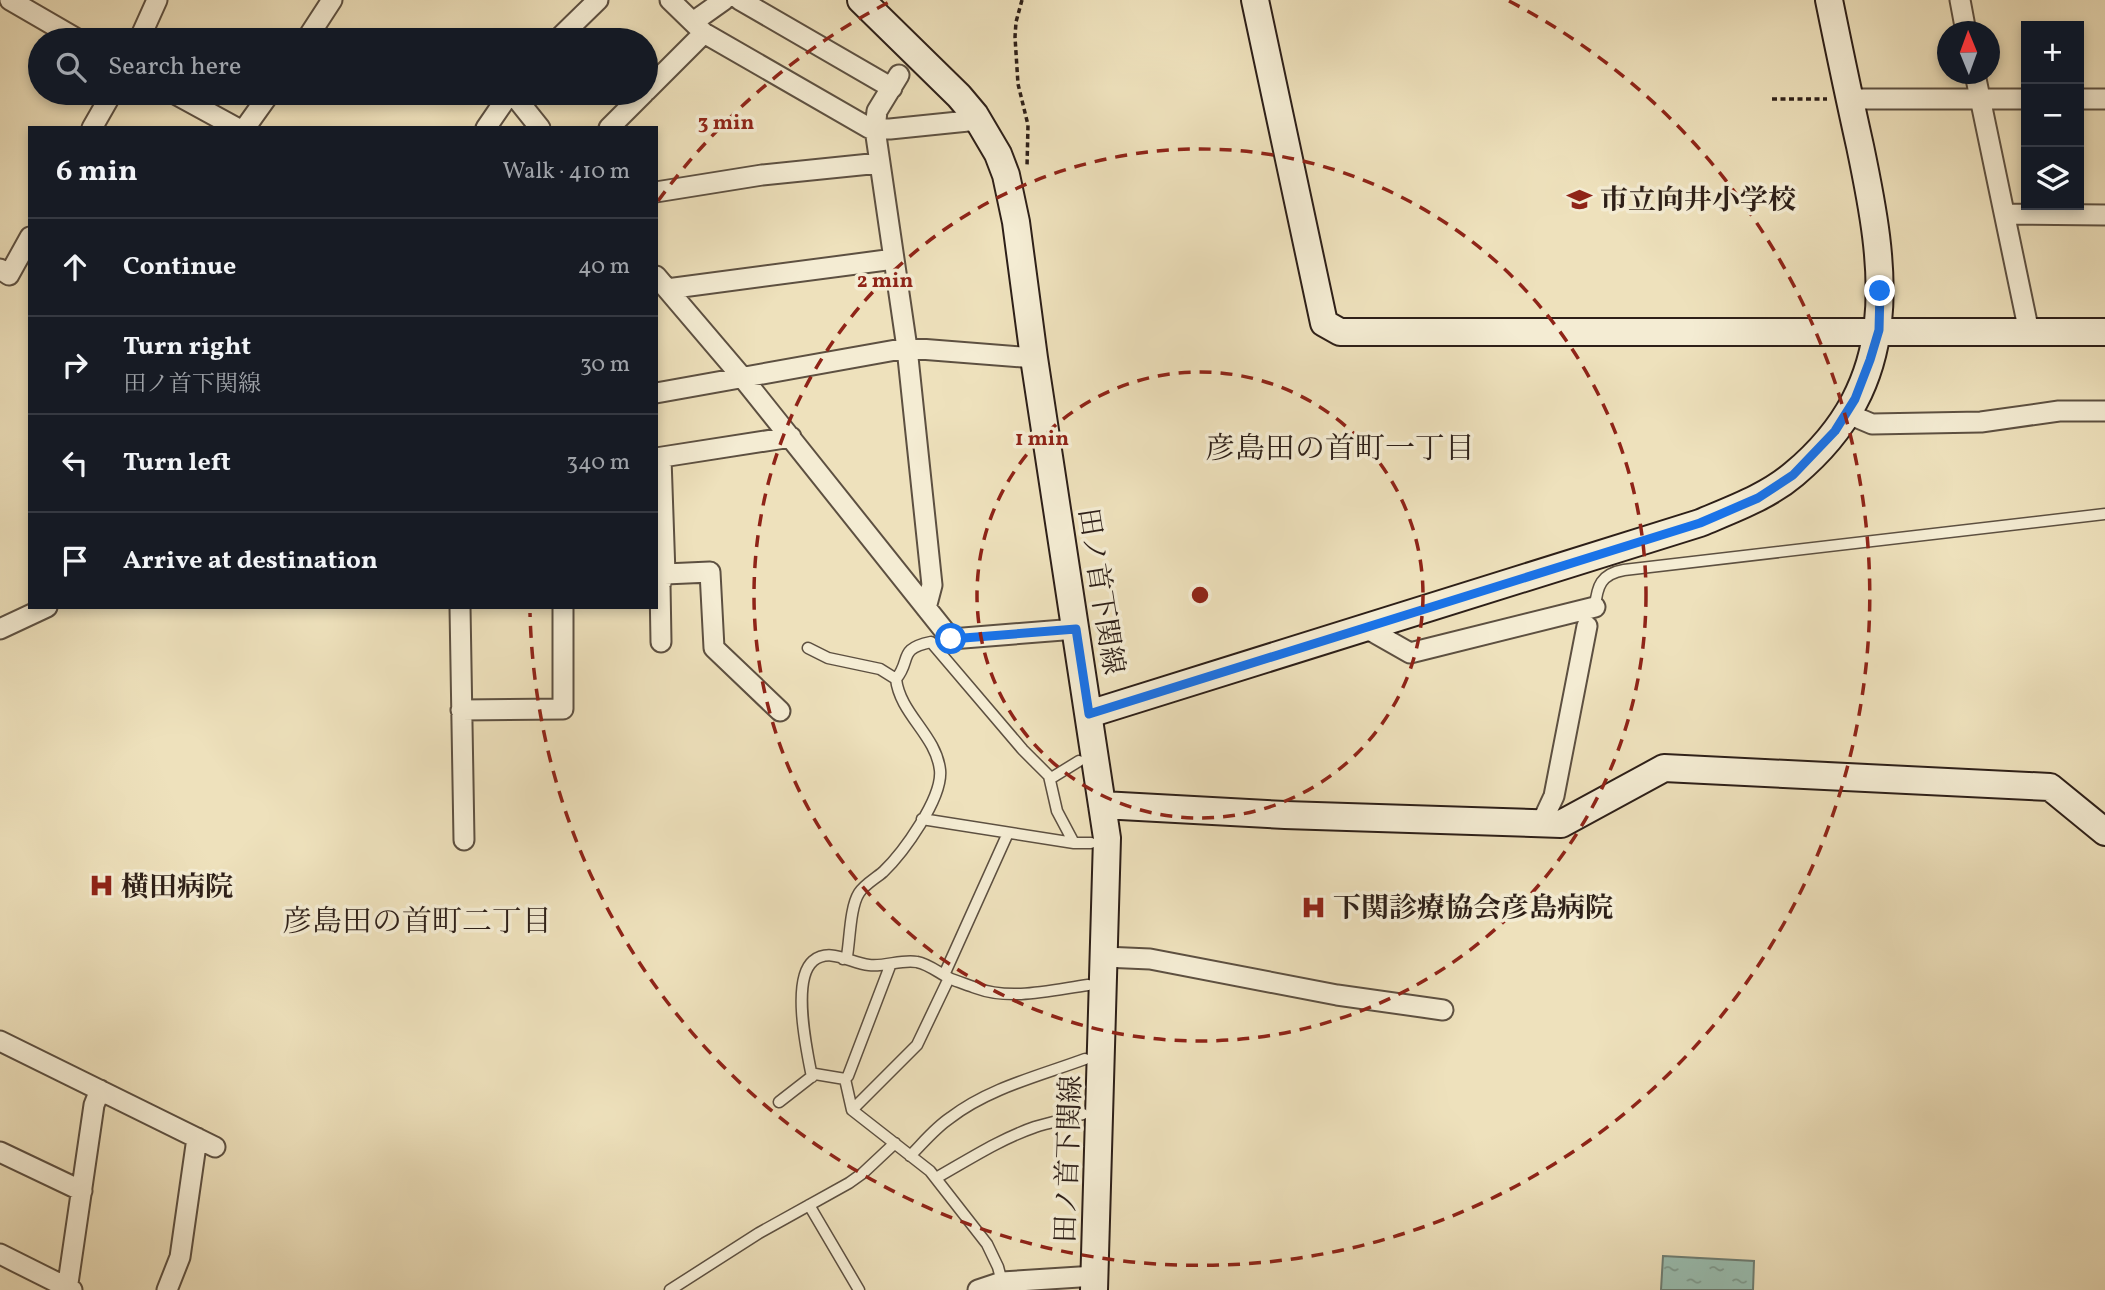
<!DOCTYPE html>
<meta charset="utf-8">
<style>
:root{--surface:#171b24;--page:#20242c;--text:#f1f3f6;--muted:#9ea1a6;--line:#363941}
body{margin:0;font-family:Vollkorn,"Noto Serif JP",serif;background:var(--page);color:var(--text)}
.controls{position:absolute;right:21px;top:21px;display:grid;overflow:hidden;border-radius:0px;box-shadow:0 4px 10px #0003}
.controls button{width:63px;height:63px;display:grid;place-items:center;padding:0;border:0;border-bottom:2px solid var(--line);background:var(--surface);color:var(--text);font:35px sans-serif}
.compass{position:absolute;left:1937px;top:21px;width:63px;height:63px;border-radius:50%;background:var(--surface);box-shadow:0 4px 10px #0003;rotate:359deg}
.stop{position:absolute;width:21px;height:21px;margin:-16px;border:5px solid #1a73e8;border-radius:50%;background:#fff}
.stop.end{background:#1a73e8;border-color:#fff;box-shadow:0 2px 7px #0008}
.list{margin:0;padding:0;list-style:none}
h2{display:flex;justify-content:space-between;align-items:center;height:91px;margin:0;padding:0 28px;font-size:30px}
h2 small{font-size:23px;font-weight:400;color:var(--muted)}
.list li{display:grid;grid-template-columns:46px 1fr auto;gap:21px;align-items:center;box-sizing:border-box;height:98px;padding:0 28px;border-top:2px solid var(--line)}
.list b{display:block;font-size:26px;white-space:nowrap}
.list p{margin:0;font-size:23px;white-space:nowrap;color:var(--muted)}
.list em{font-size:23px;font-style:normal;color:var(--muted)}
.icon{flex:none;width:38px;height:38px;fill:none;stroke:currentColor;stroke-width:2;stroke-linecap:round;stroke-linejoin:round}
.map{position:relative;flex:none;width:2105px;height:1290px;overflow:hidden}
.search{position:absolute;background:var(--surface);box-shadow:0 4px 10px #0003;left:28px;top:28px;width:630px;height:77px;display:flex;align-items:center;gap:18px;box-sizing:border-box;padding:0 24px;border-radius:38px;color:var(--muted);font-size:26px}
.panel{position:absolute;background:var(--surface);box-shadow:0 4px 10px #0003;left:28px;top:126px;width:630px;height:483px;border-radius:0px}
.map>svg:first-child{display:block}
.water{fill:url(#water-ripples);stroke:#6e7e74;stroke-width:2}
.lines{fill:none;stroke-linecap:round;stroke-linejoin:round}
.lane-casing{stroke:#5d5041;stroke-width:13}
.street-casing{stroke:#5d5041;stroke-width:23}
.secondary-casing{stroke:#2d1f18;stroke-width:30}
.path{stroke:#2d1f18;stroke-width:3.5;stroke-dasharray:5 3.5;stroke-linecap:butt}
.lane{stroke:#f4ecd3;stroke-width:10}
.street{stroke:#f4ecd3;stroke-width:19}
.secondary{stroke:#f4ecd3;stroke-width:26}
.route{stroke:#1a73e8;stroke-width:9}
.ring{fill:none;stroke:#8f2418;stroke-width:3.5;stroke-dasharray:12 9}
.labels{text-anchor:middle;stroke-width:7;stroke-linejoin:round;paint-order:stroke}
.poi-label{font-size:28px;font-weight:bold;fill:#2d1f18;stroke:#f4ecd3;text-anchor:start}
.street-label{font-size:28px;fill:#2d1f18;stroke:#f4ecd3}
.neighbourhood-label{font-size:30px;fill:#2d1f18;stroke:#f4ecd3}
.centre{fill:#8f2418;stroke:#f4ecd3;stroke-width:3.5}
.ring-label{font-size:21px;text-anchor:middle;font-weight:bold;fill:#8f2418;stroke:#f4ecd3;stroke-width:7;stroke-linejoin:round;paint-order:stroke}
</style>
<div class="map">
<svg width="2105" height="1290" viewBox="0 0 2105 1290">
<defs>
<pattern id="water-ripples" width="26" height="14" patternUnits="userSpaceOnUse" patternTransform="scale(1.75)"><rect width="26" height="14" fill="#99beb1"/><path d="M2 4q2-2 4 0t4 0M15 11q2-2 4 0t4 0" fill="none" stroke="#7d9a8f"/></pattern>
</defs>
<rect width="100%" height="100%" fill="#eee1bc"/>
<filter id="stains"><feTurbulence type="fractalNoise" baseFrequency=".00286" numOctaves="4"/><feColorMatrix values="0 0 0 0 .2 0 0 0 0 .09 0 0 0 0 .02 0 0 0 .5 -.17"/></filter>
<radialGradient id="worn" r=".72"><stop offset=".6" stop-color="#630" stop-opacity="0"/><stop offset="1" stop-color="#630" stop-opacity=".3"/></radialGradient>
<path class="water" d="M1663 1256 1754 1261 1753 1290H1661Z"/>
<g class="lines">
<defs>
<path id="lane" d="M1595 607C1597 586 1601 574 1624 570L2105 514
M808 648 828 658 880 669 896 679C912 660 897 649 931 642L1023 750 1049 776 1053 777 1079 761
M1049 776 1057 811 1074 843
M922 819 1074 843H1091
M843 959 847 956C850 939 850 907 859 893 865 884 875 879 883 872 903 853 943 798 940 770 936 735 900 714 896 679
M944 975 1008 833
M812 1077C807 1052 791 980 813 961 830 947 850 963 869 965 885 967 902 959 917 962 929 964 940 974 951 979 959 982 968 985 976 988 1011 1001 1052 990 1088 985
M845 1079 848 1076 890 966
M779 1102 815 1074 845 1079 852 1110 930 1171 987 1244 998 1267 1002 1282
M852 1110 917 1045 949 978
M910 1156C923 1143 935 1128 950 1118 989 1088 1039 1076 1085 1059
M936 1178C968 1160 1000 1139 1035 1127 1051 1122 1067 1119 1083 1114
M809 1205 859 1290
M670 1290 759 1233 849 1183 863 1173 895 1143"/>
<path id="street" d="M10 0 79 40
M670 0 704 33 869 128 890 129 978 120
M740 0 892 88
M1960 0 1966 32
M693 22 724 0
M139 40 157 0
M306 40 332 0
M557 40 598 0
M1975 74 2029 332
M899 75 877 111 875 129 907 348 932 585 926 608
M646 91 704 33
M173 93 237 128
M512 93 540 128
M1850 99H2026
M2079 99H2105
M92 128 112 93
M245 128 270 93
M486 128 510 93
M609 128 644 93
M656 192 762 175 880 163
M2005 214 2105 215
M0 269 9 275 30 237
M656 276 742 377 951 639 1076 629
M667 289 894 259
M656 393 907 348 1034 358
M1846 413 1872 424 1981 422 2059 411H2105
M656 458 791 437
M661 458 665 574 710 572 714 648 780 711
M460 607 464 840
M1366 628 1410 653 1595 607
M0 629 47 607
M661 642 660 584 665 574
M461 710 563 709V607
M1541 824 1554 796 1587 626
M1104 957 1150 959 1337 995 1443 1010
M0 1041 215 1147
M0 1152 82 1191
M0 1254 72 1290
M67 1290 94 1105 100 1090
M167 1290 180 1257 197 1138
M978 1290 1002 1282 1095 1276"/>
<path id="secondary" d="M861 0 959 96 975 115 998 154 1006 175 1016 222 1034 358 1107 838 1094 1290
M1255 0 1324 323 1340 332H2105
M1089 714 1700 523C1733 509 1767 497 1794 474 1904 382 1886 270 1860 146 1849 97 1839 49 1829 0
M1102 805 1285 815 1561 824 1664 768 2050 787 2105 832"/>
</defs>
<use href="#lane" class="lane-casing"/>
<use href="#street" class="street-casing"/>
<use href="#secondary" class="secondary-casing"/>
<path class="path" d="M1022 0 1016 22 1015 37 1018 84 1028 125 1027 167
M1772 99H1827"/>
<use href="#lane" class="lane"/>
<use href="#street" class="street"/>
<use href="#secondary" class="secondary"/>
</g>
<g class="lines">
<path class="route" d="M951 639 1076 629 1089 714 1700 523 1758 498 1793 475 1835 431 1855 399 1870 360 1879 330 1880 291"/>
</g>
<g class="ring">
<circle cx="1200" cy="595" r="223"/>
<circle cx="1200" cy="595" r="446"/>
<path d="M658 201A670 670 0 0 1 891 1M1509 1A670 670 0 1 1 530 613"/>
</g>
<defs>
<symbol id="school-bare" viewBox="-9 -9 18 18"><path d="M0-5L7-2L0 1L-7-2ZM-4 1L0 2.5L4 1V4Q0 6-4 4Z" fill="#8f2418" stroke="#f4ecd3" stroke-width="2.5" paint-order="stroke"/></symbol>
<symbol id="hospital-bare" viewBox="-9 -9 18 18"><path d="M-5-5h3v3.5h4V-5h3V5h-3V1.5h-4V5h-3Z" fill="#8f2418" stroke="#f4ecd3" stroke-width="2.5" paint-order="stroke"/></symbol>
</defs>
<g fill-rule="evenodd">
<use href="#school-bare" x="1562" y="182" width="35" height="35"/>
<use href="#hospital-bare" x="84" y="868" width="35" height="35"/>
<use href="#hospital-bare" x="1296" y="890" width="35" height="35"/>
</g>
<g class="labels">
<g class="poi-label">
<text x="1600" y="209">市立向井小学校</text>
<text x="121" y="896">横田病院</text>
<text x="1333" y="917">下関診療協会彦島病院</text>
</g>
<g class="street-label">
<text transform="translate(1102 591) rotate(81)" y="10">田ノ首下関線</text>
<text transform="translate(1067 1159) rotate(-88)" y="10">田ノ首下関線</text>
</g>
<g class="neighbourhood-label">
<text x="1340" y="458">彦島田の首町一丁目</text>
<text x="417" y="931">彦島田の首町二丁目</text>
</g>
</g>
<circle cx="1200" cy="595" r="10" class="centre"/>
<g class="ring-label">
<text x="726" y="129">3 min</text>
<text x="885" y="287">2 min</text>
<text x="1042" y="445">1 min</text>
</g>
<rect width="100%" height="100%" filter="url(#stains)"/>
<rect width="100%" height="100%" fill="url(#worn)"/>
</svg>
<div class="controls">
<button>+</button>
<button>−</button>
<button><svg class="icon" aria-label="layers" viewBox="0 0 24 24"><path d="M12 4l9 5-9 5-9-5zM3 14l9 5 9-5"/></svg></button>
</div>
<svg class="compass" viewBox="-18 -18 36 36"><path d="M0-13l5 13h-10z" fill="#e53935"/><path d="M0 13l5-13h-10z" fill="#9ea1a6"/></svg>
<div class="stop" style="left:951px;top:639px"></div>
<div class="stop end" style="left:1880px;top:291px"></div>
<div class="search"><svg class="icon" aria-label="search" viewBox="0 0 24 24"><circle cx="10" cy="10" r="6"/><path d="M15 15l6 6"/></svg>Search here</div>
<section class="panel">
<h2>6 min<small>Walk · 410 m</small></h2>
<ul class="list">
<li><svg class="icon" aria-label="ahead" viewBox="0 0 24 24"><path d="M12 20V5M6 11l6-6 6 6"/></svg><div><b>Continue</b></div><em>40 m</em></li>
<li><svg class="icon" aria-label="right" viewBox="0 0 24 24"><path d="M7 20v-9h11M14 6l5 5-5 5"/></svg><div><b>Turn right</b><p>田ノ首下関線</p></div><em>30 m</em></li>
<li><svg class="icon" aria-label="left" viewBox="0 0 24 24"><path d="M17 20v-9H6M10 6l-5 5 5 5"/></svg><div><b>Turn left</b></div><em>340 m</em></li>
<li><svg class="icon" aria-label="arrive" viewBox="0 0 24 24"><path d="M6 21V4h12l-3 4 3 4H6"/></svg><div><b>Arrive at destination</b></div></li>
</ul>
</section>
</div>
